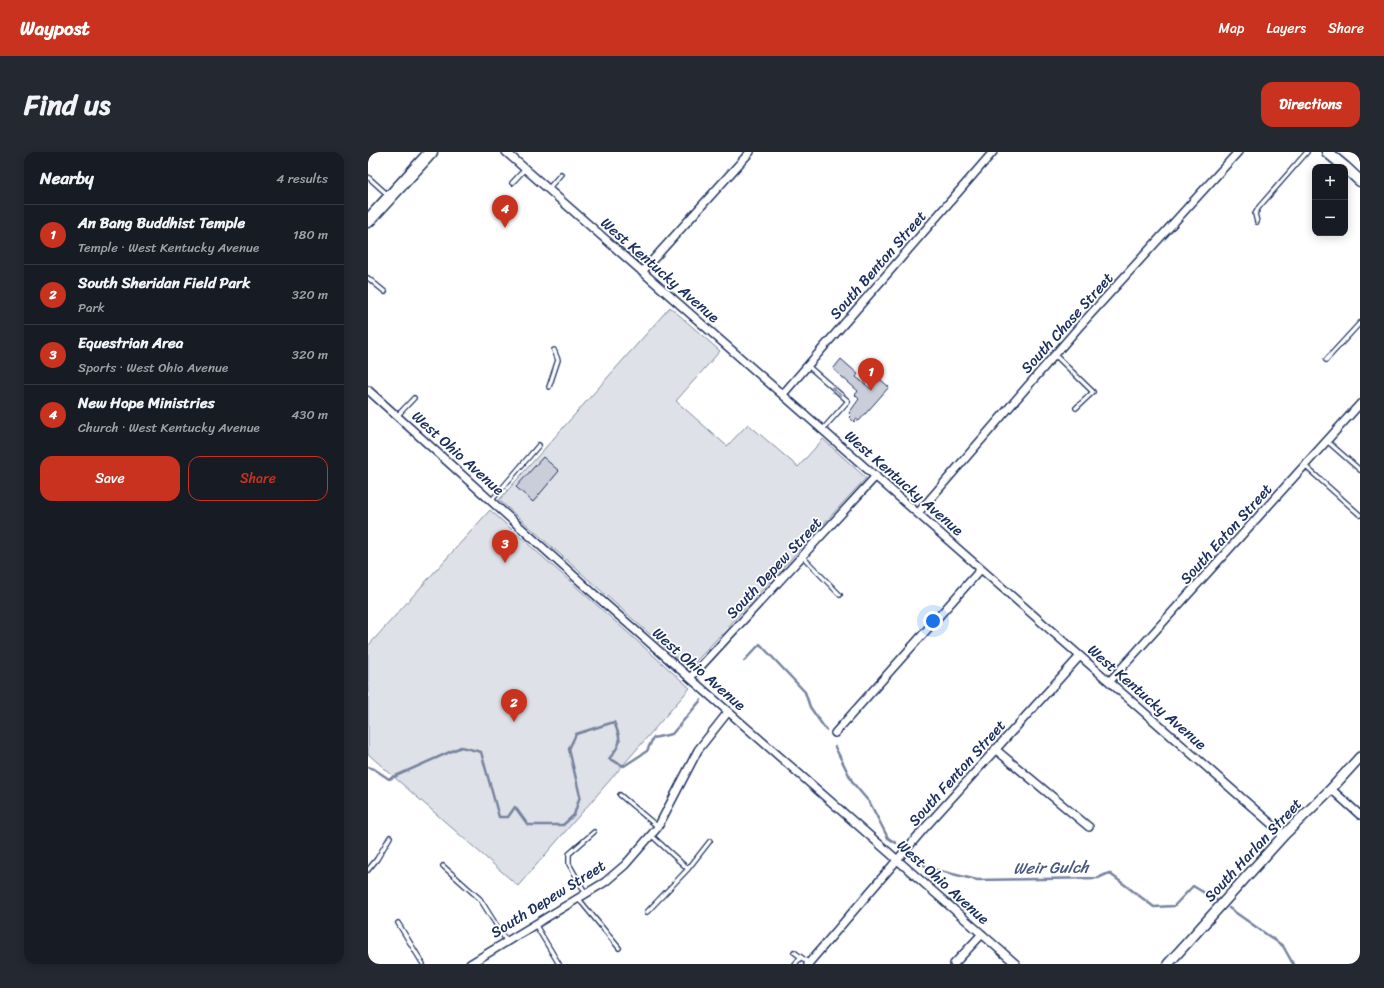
<!DOCTYPE html>
<meta charset="utf-8">
<style>
:root{--surface:#171b24;--page:#242831;--text:#f1f3f6;--muted:#9ea1a6;--line:#363941;--accent:#c8321e}
body{margin:0;font-family:Sriracha,sans-serif;background:var(--page);color:var(--text)}
.controls{position:absolute;right:12px;top:12px;display:grid;overflow:hidden;border-radius:8px;box-shadow:0 2px 10px #0003}
.controls button{width:36px;height:36px;display:grid;place-items:center;padding:0;border:0;border-bottom:1px solid var(--line);background:var(--surface);color:var(--text);font:20px sans-serif}
.you{position:absolute;left:565px;top:469px;width:14px;height:14px;margin:-10px;border:3px solid #fff;border-radius:50%;background:#1a73e8;box-shadow:0 0 0 6px #1a73e833}
.badge{display:grid;place-items:center;width:26px;height:26px;border-radius:50%;background:var(--accent);color:#fff;font-size:13px;font-weight:700}
.pin{position:absolute;translate:-50% -33px;filter:drop-shadow(0 1px 2px #0008)}
.pin::after{content:'';position:absolute;top:21px;width:14px;height:12px;background:inherit;clip-path:polygon(0 0,100% 0,50% 100%)}
.list{margin:0;padding:0;list-style:none}
h2{display:flex;justify-content:space-between;align-items:center;height:52px;margin:0;padding:0 16px;font-size:17px}
h2 small{font-size:13px;font-weight:400;color:var(--muted)}
.list li{display:grid;grid-template-columns:26px 1fr auto;gap:12px;align-items:center;box-sizing:border-box;height:60px;padding:0 16px;border-top:1px solid var(--line)}
.list b{display:block;font-size:15px;white-space:nowrap}
.list p{margin:0;font-size:13px;white-space:nowrap;color:var(--muted)}
.list em{font-size:13px;font-style:normal;color:var(--muted)}
.actions{display:flex;gap:8px;padding:12px 16px}
.actions a{flex:1;padding:9px 0;border:1px solid var(--accent);border-radius:12px;text-align:center;font-size:14px;color:var(--accent)}
.actions .main{background:var(--accent);color:#fff}
.map{position:relative;flex:none;width:992px;height:812px;overflow:hidden;border-radius:12px}
header{display:flex;align-items:center;gap:24px;box-sizing:border-box;height:56px;padding:0 20px;background:var(--accent);color:#fff}
header strong{font-size:19px}
nav{display:flex;gap:22px;margin-inline-start:auto;font-size:14px}
.intro{display:flex;align-items:center;justify-content:space-between;box-sizing:border-box;height:96px;padding:0 24px}
h1{margin:0;font-size:28px}
.button{padding:10px 18px;border-radius:12px;background:var(--accent);color:#fff;font-size:14px;font-weight:700}
main{display:flex;gap:24px;padding:0 24px}
aside{flex:1;background:var(--surface);border-radius:12px;box-shadow:0 2px 10px #0003}
.map>svg:first-child{display:block}
.green{fill:#dee1e7;stroke:#7c88a2}
.lines{fill:none;stroke-linecap:round;stroke-linejoin:round}
.stream{stroke:#77839f;stroke-width:2.5}
.building{fill:#caceda;stroke:#1b2f5e}
.service-casing{stroke:#1b2f5e;stroke-width:6}
.minor-casing{stroke:#1b2f5e;stroke-width:10}
.tertiary-casing{stroke:#1b2f5e;stroke-width:12}
.secondary-casing{stroke:#1b2f5e;stroke-width:13}
.primary-casing{stroke:#1b2f5e;stroke-width:15}
.service{stroke:#fff;stroke-width:3.5}
.minor{stroke:#fff;stroke-width:7}
.tertiary{stroke:#fff;stroke-width:9}
.secondary{stroke:#fff;stroke-width:10}
.primary{stroke:#fff;stroke-width:12}
.oneway{stroke:#8d97ae}
.labels{text-anchor:middle;stroke-width:3.5;stroke-linejoin:round;paint-order:stroke}
.street-label{font-size:15px;fill:#1b2f5e;stroke:#fff}
.water-label{font-size:16px;font-style:italic;fill:#49597e;stroke:#fff}
</style>
<header>
<strong>Waypost</strong>
<nav><a>Map</a><a>Layers</a><a>Share</a></nav>
</header>
<div class="intro"><h1>Find us</h1><a class="button">Directions</a></div>
<main>
<aside>
<h2>Nearby<small>4 results</small></h2>
<ul class="list">
<li><span class="badge">1</span><div><b>An Bang Buddhist Temple</b><p>Temple · West Kentucky Avenue</p></div><em>180 m</em></li>
<li><span class="badge">2</span><div><b>South Sheridan Field Park</b><p>Park</p></div><em>320 m</em></li>
<li><span class="badge">3</span><div><b>Equestrian Area</b><p>Sports · West Ohio Avenue</p></div><em>320 m</em></li>
<li><span class="badge">4</span><div><b>New Hope Ministries</b><p>Church · West Kentucky Avenue</p></div><em>430 m</em></li>
</ul>
<div class="actions"><a class="main">Save</a><a>Share</a></div>
</aside>
<div class="map">
<svg width="992" height="812" viewBox="0 0 992 812">
<rect width="100%" height="100%" fill="#fff"/>
<filter id="ink" filterUnits="userSpaceOnUse"><feTurbulence type="fractalNoise" baseFrequency=".025" numOctaves="2"/><feDisplacementMap in="SourceGraphic" scale="8" xChannelSelector="R" yChannelSelector="G"/><feConvolveMatrix kernelMatrix="1 2 1 2 8 2 1 2 1" color-interpolation-filters="sRGB"/></filter>
<g filter="url(#ink)">
<path class="green" d="M302 155 352 199 308 249 359 294 380 272 430 315 455 287 498 326 321 517 131 348Z
M122 358 322 536 150 734 0 602V494Z"/>
<g class="lines">
<path class="stream" d="M376 509 392 492 437 540 442 555 458 578
M467 595 485 631 502 651 520 686 528 691
M0 615 6 617 21 627 93 595 113 600 131 665H140L147 655 160 673H195L206 663 212 644 201 597 208 582 246 570C254 589 254 591 241 607L256 614 279 599 285 586 304 582 333 548
M545 705 560 716 609 728 730 726 741 721 786 755 806 754 825 734 850 749
M861 756 915 794 925 812"/>
</g>
<path class="building" d="M473 207 490 222 488 225 503 237 512 227 521 235 491 269 488 267 486 270 481 265 483 263 481 261 491 247 487 243 490 239 465 217Z
M175 305 191 319 165 350 148 335Z"/>
<g class="lines">
<defs>
<path id="service" d="M0 25 20 43
M144 31 157 17
M180 37 193 22
M889 70 887 62 891 55 939 0
M0 126 17 140
M687 203 725 240 708 256
M958 208 992 171
M440 214 480 249 455 277
M181 235 190 208 186 198
M29 264 46 246
M959 289 992 318
M937 314 992 363
M123 349 171 293
M434 404 472 443
M252 643 290 675
M283 683 320 717
M75 714 112 747 139 790
M0 718 9 707 22 685
M218 742 201 712V702L226 680
M210 746 251 796
M279 760 320 717 342 689
M30 771 55 812
M167 772 191 812
M426 800 441 811
M427 812 433 805"/>
<path id="minor" d="M138 0 916 683
M274 120 382 0
M0 238 225 441 648 812
M415 242 625 0
M550 361 710 176 870 0
M322 526 508 324
M742 529 992 252
M467 581 613 417
M627 597 721 675
M963 637 992 663
M102 812 237 730 257 713 290 675 330 598 360 560
M440 812 554 679 712 504
M586 812 614 782"/>
<path id="tertiary" d="M800 812 916 683 963 637 992 605"/>
<path id="secondary" d="M959 0 977 15
M977 15 992 29"/>
<path id="primary" d="M0 69 63 0"/>
</defs>
<use href="#service" class="service-casing"/>
<use href="#minor" class="minor-casing"/>
<use href="#tertiary" class="tertiary-casing"/>
<use href="#secondary" class="secondary-casing"/>
<use href="#primary" class="primary-casing"/>
<use href="#service" class="service"/>
<use href="#minor" class="minor"/>
<use href="#tertiary" class="tertiary"/>
<use href="#secondary" class="secondary"/>
<use href="#primary" class="primary"/>
</g>
<defs><path id="oneway-shaft" d="M-6 0H5M1.5-3L5.5 0L1.5 3" fill="none" stroke-width="1.6" stroke-linecap="round" stroke-linejoin="round"/></defs>
<use class="oneway" href="#oneway-shaft" transform="translate(468 239) rotate(-139)"/>
</g>
<g class="labels">
<g class="street-label">
<text transform="translate(510 113) rotate(-49)" y="5">South Benton Street</text>
<text transform="translate(292 118) rotate(41)" y="5">West Kentucky Avenue</text>
<text transform="translate(699 171) rotate(-48)" y="5">South Chase Street</text>
<text transform="translate(90 301) rotate(42)" y="5">West Ohio Avenue</text>
<text transform="translate(536 331) rotate(41)" y="5">West Kentucky Avenue</text>
<text transform="translate(858 382) rotate(-48)" y="5">South Eaton Street</text>
<text transform="translate(406 416) rotate(-47)" y="5">South Depew Street</text>
<text transform="translate(331 517) rotate(41)" y="5">West Ohio Avenue</text>
<text transform="translate(779 545) rotate(41)" y="5">West Kentucky Avenue</text>
<text transform="translate(589 621) rotate(-48)" y="5">South Fenton Street</text>
<text transform="translate(885 698) rotate(-47)" y="5">South Harlan Street</text>
<text transform="translate(575 730) rotate(42)" y="5">West Ohio Avenue</text>
<text transform="translate(180 747) rotate(-32)" y="5">South Depew Street</text>
</g>
<g class="water-label">
<text transform="translate(683 715) rotate(-1)" y="6">Weir Gulch</text>
</g>
</g>
</svg>
<div class="controls">
<button>+</button>
<button>−</button>
</div>
<div class="you"></div>
<div class="pin badge" style="left:503px;top:239px">1</div>
<div class="pin badge" style="left:146px;top:570px">2</div>
<div class="pin badge" style="left:137px;top:411px">3</div>
<div class="pin badge" style="left:137px;top:76px">4</div>
</div>
</main>
